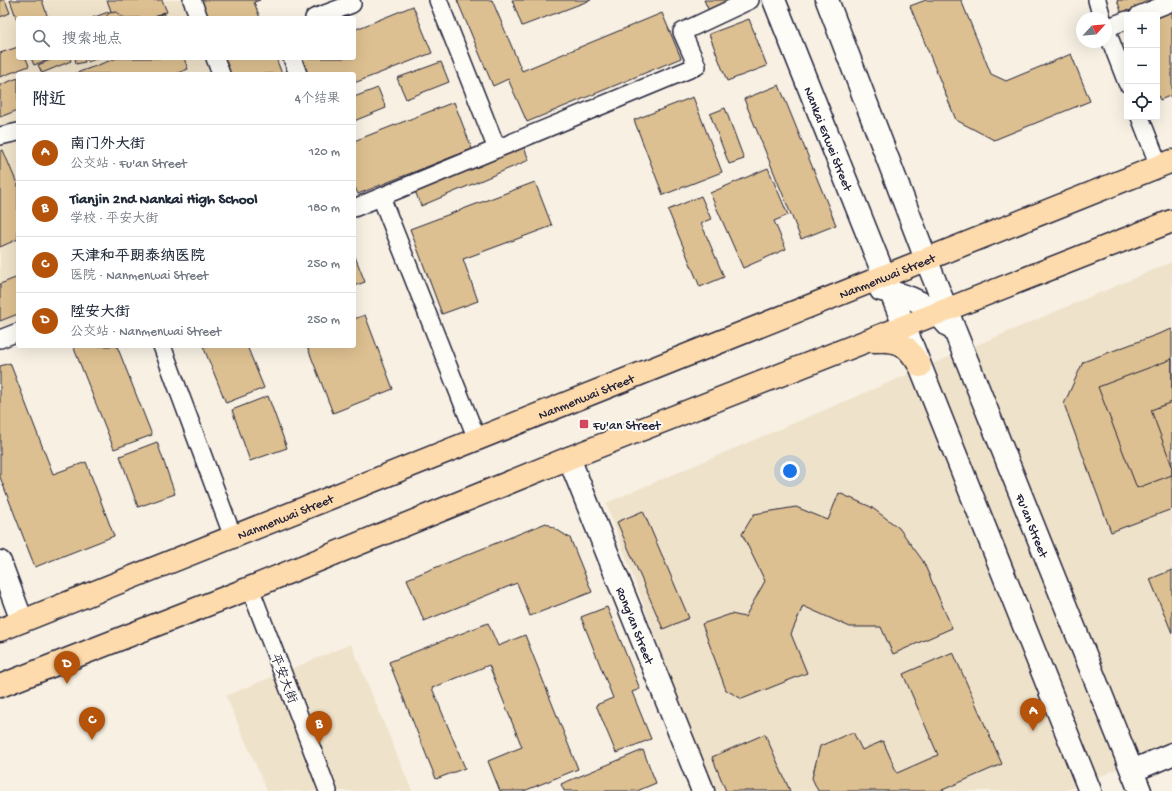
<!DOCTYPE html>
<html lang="zh">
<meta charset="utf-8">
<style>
:root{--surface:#fff;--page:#f6f6f7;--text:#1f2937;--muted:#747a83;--line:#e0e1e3;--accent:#b45309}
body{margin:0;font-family:"Gochi Hand","LXGW WenKai TC",sans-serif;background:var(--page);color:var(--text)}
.controls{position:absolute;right:12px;top:12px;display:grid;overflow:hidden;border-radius:4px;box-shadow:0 4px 16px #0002}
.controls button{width:36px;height:36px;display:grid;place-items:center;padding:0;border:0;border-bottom:1px solid var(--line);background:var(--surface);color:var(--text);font:20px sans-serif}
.compass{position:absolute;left:1076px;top:12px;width:36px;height:36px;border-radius:50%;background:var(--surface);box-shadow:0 4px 16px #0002;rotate:64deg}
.you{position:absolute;left:790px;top:471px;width:14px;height:14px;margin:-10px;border:3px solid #fff;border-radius:50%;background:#1a73e8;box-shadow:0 0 0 6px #1a73e833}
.badge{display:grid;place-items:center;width:26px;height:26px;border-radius:50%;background:var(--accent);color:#fff;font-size:13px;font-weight:700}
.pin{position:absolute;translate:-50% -33px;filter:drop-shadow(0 1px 2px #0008)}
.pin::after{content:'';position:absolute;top:21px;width:14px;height:12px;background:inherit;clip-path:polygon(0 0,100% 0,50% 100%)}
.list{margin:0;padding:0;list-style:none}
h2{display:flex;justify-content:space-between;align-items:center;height:52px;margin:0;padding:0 16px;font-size:17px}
h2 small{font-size:13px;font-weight:400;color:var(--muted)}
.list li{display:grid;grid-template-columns:26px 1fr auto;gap:12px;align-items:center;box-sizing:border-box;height:56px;padding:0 16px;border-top:1px solid var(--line)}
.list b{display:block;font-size:15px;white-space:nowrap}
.list p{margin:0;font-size:13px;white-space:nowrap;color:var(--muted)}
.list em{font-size:13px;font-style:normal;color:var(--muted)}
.icon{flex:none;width:22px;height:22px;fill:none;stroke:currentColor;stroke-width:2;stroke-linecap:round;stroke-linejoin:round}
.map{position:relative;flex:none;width:1172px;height:791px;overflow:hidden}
.search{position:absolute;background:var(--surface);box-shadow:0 4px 16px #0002;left:16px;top:16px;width:340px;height:44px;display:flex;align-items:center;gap:10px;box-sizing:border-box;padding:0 14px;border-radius:4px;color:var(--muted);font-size:15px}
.panel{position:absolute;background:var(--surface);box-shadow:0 4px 16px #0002;left:16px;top:72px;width:340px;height:276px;border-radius:4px}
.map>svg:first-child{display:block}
.built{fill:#efe2ca}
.building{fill:#ddc091;stroke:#22223b}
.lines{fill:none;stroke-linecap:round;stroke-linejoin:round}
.minor-casing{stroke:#22223b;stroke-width:20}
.tertiary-casing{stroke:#22223b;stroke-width:25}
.secondary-casing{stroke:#22223b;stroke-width:25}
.primary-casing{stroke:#22223b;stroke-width:25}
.minor{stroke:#fdfcf7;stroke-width:17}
.tertiary{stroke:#fdfcf7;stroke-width:22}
.secondary{stroke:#fdfcf7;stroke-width:22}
.primary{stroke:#fedbac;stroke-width:22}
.poi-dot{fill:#d1495b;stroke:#fdfcf7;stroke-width:1.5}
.labels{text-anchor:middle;stroke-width:4;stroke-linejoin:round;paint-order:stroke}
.street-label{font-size:13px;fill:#22223b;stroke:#fdfcf7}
.poi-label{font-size:13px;fill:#22223b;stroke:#fdfcf7;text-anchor:start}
</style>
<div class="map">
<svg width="1172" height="791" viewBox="0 0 1172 791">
<rect width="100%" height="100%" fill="#f7f0e3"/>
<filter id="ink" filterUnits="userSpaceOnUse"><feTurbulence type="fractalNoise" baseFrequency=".025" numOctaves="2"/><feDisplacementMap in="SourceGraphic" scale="8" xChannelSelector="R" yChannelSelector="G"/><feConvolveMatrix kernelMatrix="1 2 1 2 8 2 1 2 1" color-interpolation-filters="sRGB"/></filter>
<g filter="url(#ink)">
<path class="built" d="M0 0H183L190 18H18V58H206L212 74H18V320L0 328Z
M1172 262V746L1065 791H712L606 503Z
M351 644 412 791H267L226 696Z"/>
<path class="building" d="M0 0H5L10 13 0 17Z
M10 0H42L48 18H18V23Z
M107 0H162L167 12 152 18H92L111 11Z
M198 0H260L254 2 260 18H205Z
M457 0H492L522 71 662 13 681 58 527 122 508 79 493 86Z
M512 0H591L522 26Z
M704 0H737L709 11Z
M926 0H961L991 74 1006 81 1071 54 1090 101 994 140 956 120 910 6Z
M1117 0H1157L1122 14Z
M413 6 432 53 354 83V74H307L301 58H354V30Z
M116 12 124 18H105L109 13Z
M164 12 166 18H158L157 15Z
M1172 12V95L1160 100 1157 93V18Z
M749 19 767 66 727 81 709 34Z
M18 47V58H26L29 66 0 77V53Z
M31 58H52L34 65Z
M55 58H70L71 61 42 73 38 65Z
M75 58H84L85 62 76 64Z
M86 58H98L88 62Z
M117 58H184L188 69 175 74H74Z
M221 58H276L282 74H227Z
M441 62 449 82 406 99 397 78Z
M18 78V110L0 117V85Z
M779 85 836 225 801 239 744 99Z
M378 88 386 108 354 121V97Z
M693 97 722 172 663 195 634 120Z
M454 102 472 149 358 194 354 185V141Z
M725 108 744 159 729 164 710 114Z
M521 140 529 160 421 206 413 186Z
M3 150 18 186V239L0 247V151Z
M768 168 788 215 774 221 786 249 743 268 710 193Z
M535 182 552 226 463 259 478 301 442 314 410 229Z
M701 196 711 219 701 223 724 277 700 287 668 210Z
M354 254 365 282 354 286Z
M18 277V314L0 321V284Z
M365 315 393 389 333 413 307 346H354V319Z
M1172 329V402L1151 410 1172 466V509L1111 532 1064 404 1083 362Z
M73 346H117L152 435 114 449Z
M203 346H247L264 388 226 403Z
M1172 359V475L1137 488 1098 387Z
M10 363 53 474 86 462 114 536 35 567 0 477V366Z
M268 396 287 448 250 461 232 410Z
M157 442 175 494 138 507 120 456Z
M839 493 871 507 899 528 923 561 952 628 893 654 881 627H850L803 606 791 634 807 673 742 699 726 690 702 624 731 614 745 617 765 581 742 534 754 514 796 507 828 520Z
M643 511 689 618 663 629 617 522Z
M546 523 570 538 592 592 530 616 517 583 424 621 407 579Z
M1172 570V633L1150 579Z
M607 607 640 689 632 692 651 739 616 753 596 705 613 698 581 617Z
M488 623 498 646 525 635 578 769 524 791H500L488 761 522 747 489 665 432 688 465 768 436 779 389 662Z
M953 652 1002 764 940 791H818L812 778 820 746 853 732 862 750 883 741 897 773 938 755 903 674Z
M765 734 790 791H726L712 757Z
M643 750 656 783 637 791H564L561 784Z"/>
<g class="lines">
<defs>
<path id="minor" d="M192 0 199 18
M438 0 497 149
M1097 0 1102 18
M1139 15 1172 2
M314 18 352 4 350 0
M1106 28 1127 20
M1106 29 1127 83
M215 58 221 74
M292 58 298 74
M1140 117 1159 166
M0 136 18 132
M381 197 477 439
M354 208 697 66 682 32 750 0
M0 339 18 332
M162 346 233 537
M250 588 328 791"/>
<g id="tertiary">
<path id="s1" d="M569 458 703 791"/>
<path d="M0 562 22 621"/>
<path d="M1132 771 1172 754"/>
</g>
<g id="secondary">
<path id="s2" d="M774 0 1090 791"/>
<path id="s3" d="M827 0 926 259 1140 791"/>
<path d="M881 290C907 294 930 304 948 325"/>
</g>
<g id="primary">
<path d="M873 341C899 339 907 344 920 366"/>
<path id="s4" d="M0 630 1172 161"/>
<path d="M0 686 250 588 569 458 1172 221"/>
</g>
</defs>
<use href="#minor" class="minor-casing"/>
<use href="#tertiary" class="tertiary-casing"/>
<use href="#secondary" class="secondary-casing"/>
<use href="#primary" class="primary-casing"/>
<use href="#minor" class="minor"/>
<use href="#tertiary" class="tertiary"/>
<use href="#secondary" class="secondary"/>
<use href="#primary" class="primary"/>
</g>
</g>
<rect class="poi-dot" x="579" y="419" width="10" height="10" rx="2"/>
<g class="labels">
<g class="street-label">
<text dy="5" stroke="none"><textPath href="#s2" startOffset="149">Nankai Erwei Street</textPath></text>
<text dy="5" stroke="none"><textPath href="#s4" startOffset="955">Nanmenwai Street</textPath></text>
<text dy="5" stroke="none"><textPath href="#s4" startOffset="631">Nanmenwai Street</textPath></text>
<text dy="5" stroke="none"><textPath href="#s4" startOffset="307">Nanmenwai Street</textPath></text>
<text dy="5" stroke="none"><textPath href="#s3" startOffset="564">Fu'an Street</textPath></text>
<text dy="5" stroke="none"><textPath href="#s1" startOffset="180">Rong'an Street</textPath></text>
<text transform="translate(285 678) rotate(69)" y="5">平安大街</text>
</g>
<g class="poi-label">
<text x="593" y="429">Fu'an Street</text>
</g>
</g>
</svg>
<div class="controls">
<button>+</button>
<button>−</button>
<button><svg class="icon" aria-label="locate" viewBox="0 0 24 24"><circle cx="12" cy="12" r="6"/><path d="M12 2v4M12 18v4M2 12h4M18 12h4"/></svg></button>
</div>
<svg class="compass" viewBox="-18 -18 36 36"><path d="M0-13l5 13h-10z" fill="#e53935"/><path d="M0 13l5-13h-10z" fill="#747a83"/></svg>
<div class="you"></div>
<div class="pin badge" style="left:1033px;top:731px">A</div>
<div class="pin badge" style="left:319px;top:744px">B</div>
<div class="pin badge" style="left:92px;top:740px">C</div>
<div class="pin badge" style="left:67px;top:684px">D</div>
<div class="search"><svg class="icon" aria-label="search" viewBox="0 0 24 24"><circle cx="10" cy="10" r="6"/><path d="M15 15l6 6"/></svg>搜索地点</div>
<section class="panel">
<h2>附近<small>4个结果</small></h2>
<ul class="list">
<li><span class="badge">A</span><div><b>南门外大街</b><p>公交站 · Fu'an Street</p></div><em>120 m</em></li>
<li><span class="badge">B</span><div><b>Tianjin 2nd Nankai High School</b><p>学校 · 平安大街</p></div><em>180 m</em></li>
<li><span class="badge">C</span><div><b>天津和平朗泰纳医院</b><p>医院 · Nanmenwai Street</p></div><em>250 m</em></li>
<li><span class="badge">D</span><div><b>陞安大街</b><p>公交站 · Nanmenwai Street</p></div><em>250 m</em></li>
</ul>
</section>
</div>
